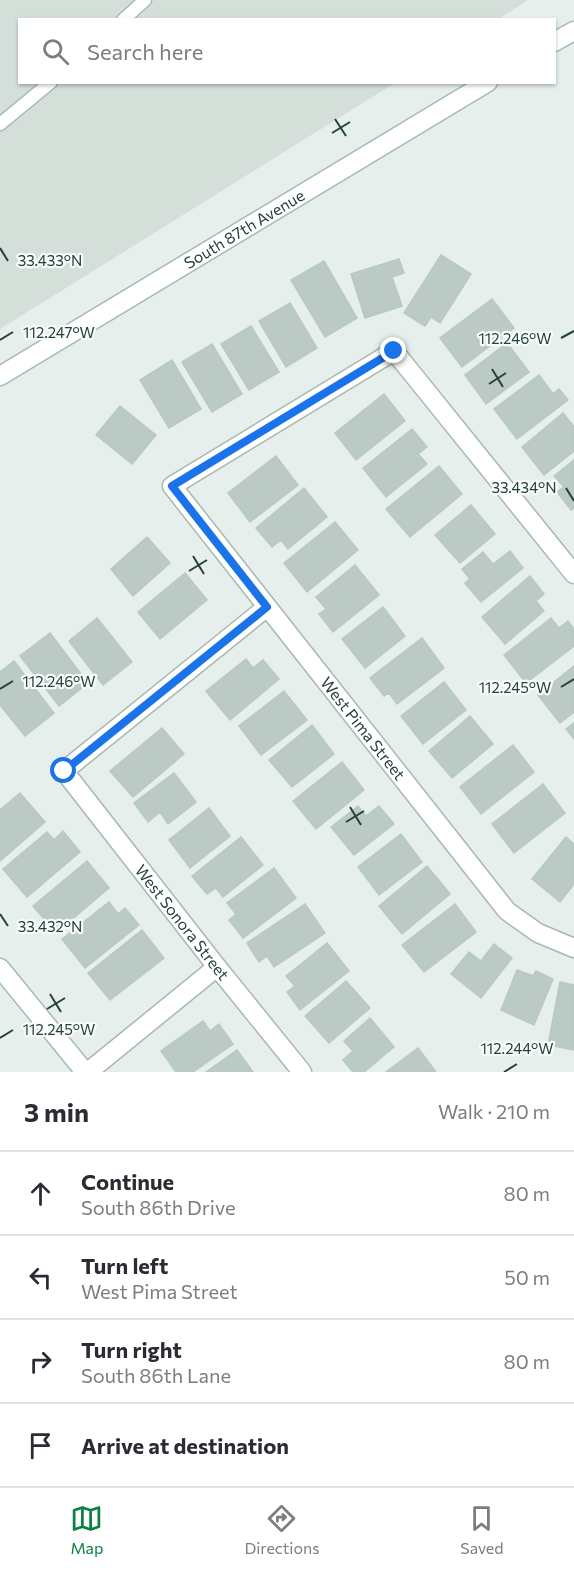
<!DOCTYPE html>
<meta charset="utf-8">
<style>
:root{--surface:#fff;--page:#f2f2f3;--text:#2b2b33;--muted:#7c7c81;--line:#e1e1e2;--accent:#0b8043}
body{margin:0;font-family:Commissioner,sans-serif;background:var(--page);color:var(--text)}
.stop{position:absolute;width:18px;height:18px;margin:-14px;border:4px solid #1a73e8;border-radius:50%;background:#fff}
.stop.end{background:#1a73e8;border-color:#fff;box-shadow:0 2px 6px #0008}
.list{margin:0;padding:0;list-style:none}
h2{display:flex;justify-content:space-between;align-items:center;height:78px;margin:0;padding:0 24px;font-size:26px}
h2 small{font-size:20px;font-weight:400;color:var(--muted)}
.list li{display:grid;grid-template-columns:39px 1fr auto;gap:18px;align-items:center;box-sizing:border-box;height:84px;padding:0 24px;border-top:2px solid var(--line)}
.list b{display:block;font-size:22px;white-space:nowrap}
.list p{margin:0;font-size:20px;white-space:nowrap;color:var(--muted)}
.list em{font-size:20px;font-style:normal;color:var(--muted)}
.icon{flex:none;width:33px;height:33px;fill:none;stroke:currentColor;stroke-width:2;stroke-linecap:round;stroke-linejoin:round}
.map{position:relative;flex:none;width:574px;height:1072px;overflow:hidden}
.search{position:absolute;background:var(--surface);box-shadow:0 2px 4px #0004;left:18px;right:18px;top:18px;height:66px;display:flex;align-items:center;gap:15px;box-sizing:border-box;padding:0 21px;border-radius:0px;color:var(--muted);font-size:22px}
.sheet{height:414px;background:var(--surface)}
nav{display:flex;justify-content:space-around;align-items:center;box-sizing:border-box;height:84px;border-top:2px solid var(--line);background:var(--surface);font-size:16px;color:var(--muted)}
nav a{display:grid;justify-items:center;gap:3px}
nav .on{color:var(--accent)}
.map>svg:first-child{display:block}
.built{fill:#d4dfda}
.building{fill:#bbcac4;stroke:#b8c9c2;stroke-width:1.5}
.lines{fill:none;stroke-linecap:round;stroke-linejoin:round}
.lane-casing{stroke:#a8b8b2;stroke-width:15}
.street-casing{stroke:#a8b8b2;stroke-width:21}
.secondary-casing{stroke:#a4bbb3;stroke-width:21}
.lane{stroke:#fff;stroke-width:12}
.street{stroke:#fff;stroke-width:18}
.secondary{stroke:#fff;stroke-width:18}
.route{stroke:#1a73e8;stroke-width:8}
.ticks{fill:none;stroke:#24423a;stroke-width:2}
.labels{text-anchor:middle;stroke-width:4.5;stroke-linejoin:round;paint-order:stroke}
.street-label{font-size:16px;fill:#24423a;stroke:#f7fbf9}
.ticks-label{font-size:15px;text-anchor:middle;fill:#24423a;stroke:#f7fbf9;stroke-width:4.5;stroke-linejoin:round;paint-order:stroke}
</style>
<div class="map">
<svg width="574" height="1072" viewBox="0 0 574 1072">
<rect width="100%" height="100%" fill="#e6efeb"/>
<path class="built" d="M0 0H528L497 20H20V82L395 83 0 329Z"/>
<path class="building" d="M441 255 471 274 440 323 431 317 425 326 404 313Z
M399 259 404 273 392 277 402 306 365 318 351 274Z
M324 261 357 318 325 337 291 280Z
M492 299 514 328 462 367 440 338Z
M290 303 317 348 286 367 259 321Z
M251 326 279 372 249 390 221 344Z
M507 343 529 372 486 404 465 375Z
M212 344 242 394 212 412 182 362Z
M172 360 201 409 169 428 140 380Z
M539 375 553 394 559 389 568 400 517 439 494 409Z
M384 394 405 421 356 460 335 433Z
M120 406 156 435 132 464 96 435Z
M563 413 574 427V451L544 475 522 447Z
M412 429 427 447 418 454 427 464 386 497 363 468Z
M276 456 298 485 250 522 228 493Z
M574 460V508L571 510 557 492 564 487 554 476Z
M439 466 462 494 410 537 386 509Z
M304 488 327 517 288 549 281 540 272 547 256 528Z
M471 505 495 534 460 563 435 535Z
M335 522 358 550 307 592 284 563Z
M147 537 170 563 133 596 111 569Z
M510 551 523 568 481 602 465 583 470 579 462 569 483 552 493 564Z
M355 565 379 595 333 632 319 614 326 609 316 597Z
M185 573 207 600 160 639 138 612Z
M530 576 544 594 536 601 544 611 505 644 482 617Z
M383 607 405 636 365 668 342 639Z
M97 618 132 662 103 685 69 641Z
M551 618 559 628 568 621 574 629V646L526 683 504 655Z
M50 633 88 683 59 706 20 656Z
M422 638 444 668 397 704 389 693 384 696 370 678Z
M246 659 253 668 263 660 279 679 230 720 206 691Z
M14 661 54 713 25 736 0 705V672Z
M574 666V712L560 723 538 695Z
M444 682 466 710 423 744 401 716Z
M284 691 307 720 261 755 239 726Z
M470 716 493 744 452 778 429 751Z
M574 723V739L566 729Z
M312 725 334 754 292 787 269 760Z
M162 728 184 754 133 797 110 771Z
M513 745 534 772 481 814 460 787Z
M342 762 364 790 316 829 293 801Z
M174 773 196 802 168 824 160 812 148 822 134 803Z
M543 784 565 813 514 853 492 824Z
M20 793 45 822 0 861V810Z
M358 806 366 816 379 806 394 824 354 855 331 827Z
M209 808 230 836 190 868 169 840Z
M63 831 80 852 27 897 3 869 47 832 54 840Z
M401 834 422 862 379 895 358 867Z
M241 837 263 865 223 897 216 888 207 894 192 876Z
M566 837 574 844V884L560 902 532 879Z
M87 861 109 888 56 933 33 906Z
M427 866 450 894 402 934 379 906Z
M274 868 296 898 243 938 229 920 236 914 227 903Z
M109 902 118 914 125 908 139 925 85 968 62 939Z
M305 904 325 933 274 967 267 956 259 962 247 943Z
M455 904 476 932 424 972 402 945Z
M142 930 164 958 110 1000 88 973Z
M327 943 349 971 300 1010 287 992 295 986 286 976Z
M494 944 512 958 481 998 451 974 469 952 481 961Z
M517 970 533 976 536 971 553 979 534 1025 501 1010Z
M346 981 370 1008 329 1043 305 1016Z
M560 982 574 985V1050L548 1045Z
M370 1018 394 1047 364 1072H353L343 1060 353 1051 344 1041Z
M203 1021 210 1031 219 1024 233 1044 193 1072H176L161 1051Z
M418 1048 436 1072H386Z
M237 1050 253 1072H206Z"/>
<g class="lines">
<defs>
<path id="lane" d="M123 20 145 0
M0 124 51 82"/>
<g id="street">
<path id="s1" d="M574 574 394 351 172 486 507 911 538 933 574 948"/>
<path id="s2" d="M267 607 64 771 217 967 302 1072"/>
<path d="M88 1072 217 967"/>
</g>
<g id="secondary">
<path d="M554 42 574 31"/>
<path id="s3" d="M0 376 488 82"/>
<path d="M0 968 85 1072"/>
</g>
</defs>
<use href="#lane" class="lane-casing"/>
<use href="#street" class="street-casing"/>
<use href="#secondary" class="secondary-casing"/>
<use href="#lane" class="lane"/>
<use href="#street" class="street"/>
<use href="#secondary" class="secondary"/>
</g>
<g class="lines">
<path class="route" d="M64 771 267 607 172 486 394 351"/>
</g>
<path class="ticks" d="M335 119 346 136M332 133 350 122M0 248 8 261M561 338 574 331M0 340 13 332M492 369 503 387M489 384 506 373M566 488 574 501M193 556 204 574M189 571 207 560M561 687 574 679M0 689 13 681M350 807 361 825M346 822 364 811M0 914 8 926M50 994 61 1012M47 1009 65 998M0 1038 13 1030M504 1072 517 1064"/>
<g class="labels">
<g class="street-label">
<text dy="6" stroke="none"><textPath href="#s3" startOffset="285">South 87th Avenue</textPath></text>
<text dy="6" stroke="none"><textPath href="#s1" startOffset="855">West Pima Street</textPath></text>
<text dy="6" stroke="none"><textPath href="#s2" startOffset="453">West Sonora Street</textPath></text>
</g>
</g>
<g class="ticks-label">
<text x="50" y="266">33.433°N</text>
<text x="59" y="338">112.247°W</text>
<text x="515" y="344">112.246°W</text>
<text x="524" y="493">33.434°N</text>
<text x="59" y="687">112.246°W</text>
<text x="515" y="693">112.245°W</text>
<text x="50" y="932">33.432°N</text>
<text x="59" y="1035">112.245°W</text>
<text x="517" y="1054">112.244°W</text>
</g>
</svg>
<div class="stop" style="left:64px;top:771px"></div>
<div class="stop end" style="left:394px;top:351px"></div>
<div class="search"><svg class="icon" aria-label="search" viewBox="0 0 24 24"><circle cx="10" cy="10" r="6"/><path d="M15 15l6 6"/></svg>Search here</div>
</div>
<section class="sheet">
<h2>3 min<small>Walk · 210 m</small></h2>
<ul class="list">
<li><svg class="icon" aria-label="ahead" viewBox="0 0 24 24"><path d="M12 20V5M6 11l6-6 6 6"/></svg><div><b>Continue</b><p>South 86th Drive</p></div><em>80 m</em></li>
<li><svg class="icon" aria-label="left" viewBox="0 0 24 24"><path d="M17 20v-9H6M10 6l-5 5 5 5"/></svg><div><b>Turn left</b><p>West Pima Street</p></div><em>50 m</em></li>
<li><svg class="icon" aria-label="right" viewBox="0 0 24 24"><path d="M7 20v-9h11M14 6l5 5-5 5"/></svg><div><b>Turn right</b><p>South 86th Lane</p></div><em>80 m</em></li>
<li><svg class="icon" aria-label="arrive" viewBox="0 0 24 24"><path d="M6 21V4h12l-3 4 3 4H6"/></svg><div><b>Arrive at destination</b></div></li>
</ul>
</section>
<nav>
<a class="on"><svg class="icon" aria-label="map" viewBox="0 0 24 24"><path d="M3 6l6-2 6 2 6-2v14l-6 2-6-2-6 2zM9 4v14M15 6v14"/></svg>Map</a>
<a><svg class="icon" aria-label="directions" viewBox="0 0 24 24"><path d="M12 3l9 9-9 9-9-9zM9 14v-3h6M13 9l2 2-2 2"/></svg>Directions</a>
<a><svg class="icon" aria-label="saved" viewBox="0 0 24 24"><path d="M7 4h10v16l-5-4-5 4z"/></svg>Saved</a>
</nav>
